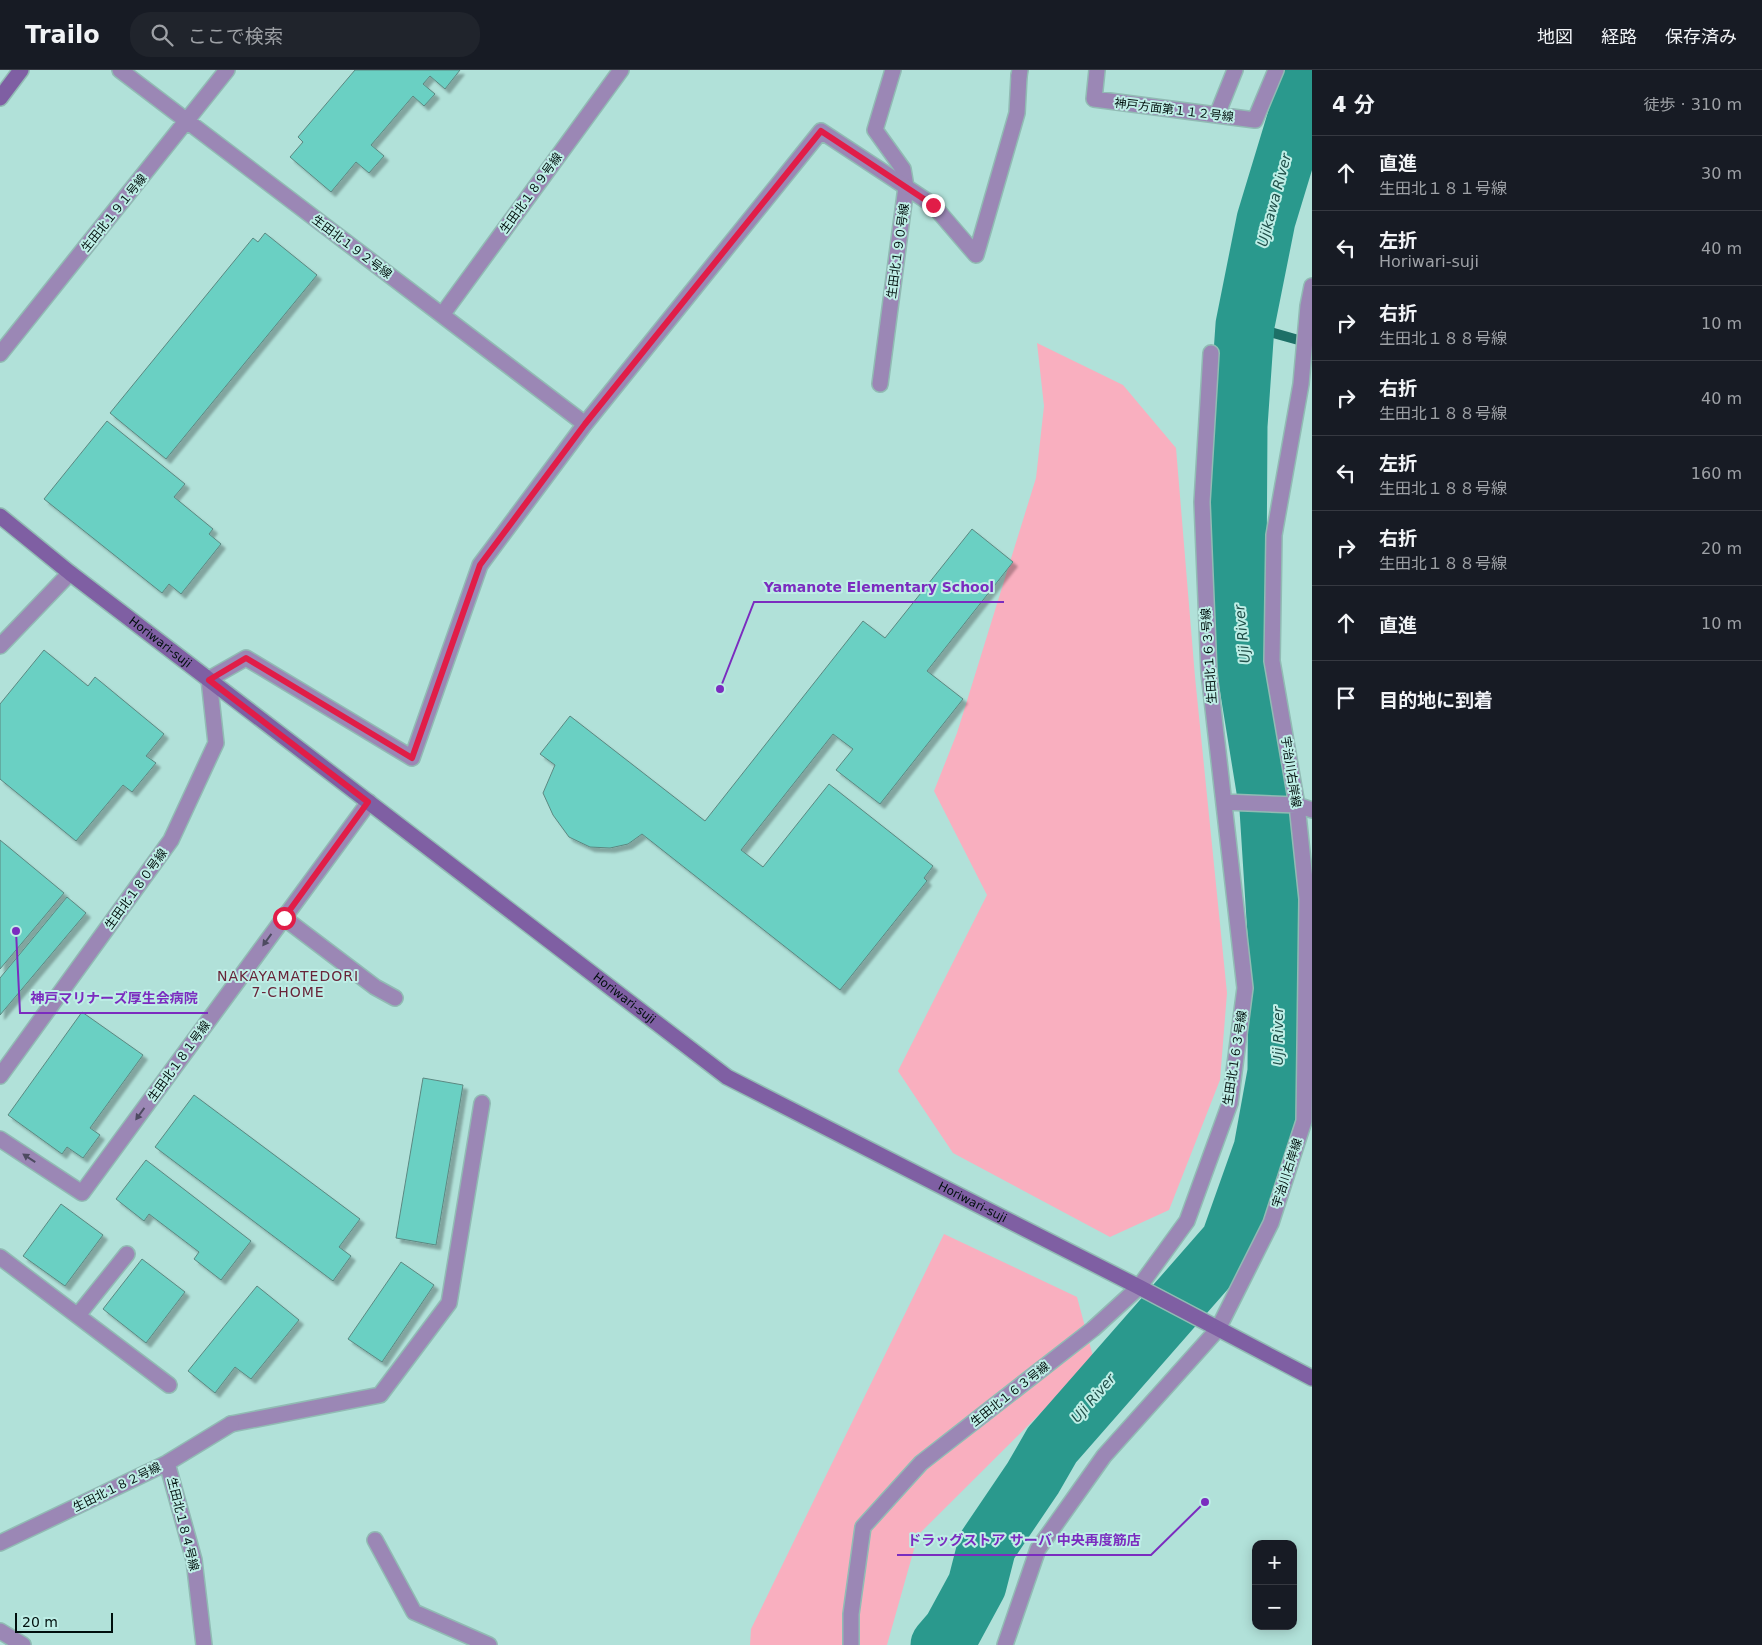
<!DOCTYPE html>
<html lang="ja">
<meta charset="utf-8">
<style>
:root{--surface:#171b24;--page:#20242c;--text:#f1f3f6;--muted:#9ea1a6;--line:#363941}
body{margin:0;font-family:"DejaVu Sans","Noto Sans JP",sans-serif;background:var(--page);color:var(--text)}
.controls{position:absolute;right:15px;bottom:15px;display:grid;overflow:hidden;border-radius:10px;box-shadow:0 2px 12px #0003}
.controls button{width:45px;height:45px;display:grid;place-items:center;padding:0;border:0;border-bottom:1px solid var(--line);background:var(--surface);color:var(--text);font:25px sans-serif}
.scale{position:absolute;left:15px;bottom:12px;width:98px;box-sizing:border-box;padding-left:5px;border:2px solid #000f0d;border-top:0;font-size:14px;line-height:18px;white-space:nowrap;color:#000f0d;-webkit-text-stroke:4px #beeee6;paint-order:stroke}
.stop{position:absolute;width:15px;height:15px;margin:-11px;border:4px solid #e11d48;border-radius:50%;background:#fff}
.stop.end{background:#e11d48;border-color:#fff;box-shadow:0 1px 5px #0008}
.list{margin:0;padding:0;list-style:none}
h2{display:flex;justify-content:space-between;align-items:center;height:65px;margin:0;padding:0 20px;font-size:21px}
h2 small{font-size:16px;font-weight:400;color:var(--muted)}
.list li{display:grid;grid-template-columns:32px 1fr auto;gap:15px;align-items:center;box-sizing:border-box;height:75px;padding:0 20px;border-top:1px solid var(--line)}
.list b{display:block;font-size:19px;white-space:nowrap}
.list p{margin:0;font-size:16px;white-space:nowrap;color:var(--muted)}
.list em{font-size:16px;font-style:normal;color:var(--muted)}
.icon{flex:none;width:28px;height:28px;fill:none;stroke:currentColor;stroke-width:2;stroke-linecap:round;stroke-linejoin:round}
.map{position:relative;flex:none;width:1312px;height:1575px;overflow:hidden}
header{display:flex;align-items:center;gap:30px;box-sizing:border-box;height:70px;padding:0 25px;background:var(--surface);border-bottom:1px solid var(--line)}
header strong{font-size:24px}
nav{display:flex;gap:28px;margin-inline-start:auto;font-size:18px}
.search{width:350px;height:45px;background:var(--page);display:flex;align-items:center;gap:12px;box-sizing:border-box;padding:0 18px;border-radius:20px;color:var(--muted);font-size:19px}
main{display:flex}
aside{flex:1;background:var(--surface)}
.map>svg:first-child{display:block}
.green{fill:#f9afbf}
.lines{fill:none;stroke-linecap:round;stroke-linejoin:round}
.stream{stroke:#1d7067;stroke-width:10}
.river{stroke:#2a998d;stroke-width:59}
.building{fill:#6ad0c3;stroke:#5b8881;filter:url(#shadow)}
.lane-casing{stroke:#91bbb4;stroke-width:18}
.street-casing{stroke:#91bbb4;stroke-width:18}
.secondary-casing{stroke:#91bbb4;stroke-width:18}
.lane{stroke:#9b87b5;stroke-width:15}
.street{stroke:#9b87b5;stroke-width:15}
.secondary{stroke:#7f5fa3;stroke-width:15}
.oneway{fill:#4e4b61}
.route{stroke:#e11d48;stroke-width:6}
.labels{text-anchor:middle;stroke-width:4;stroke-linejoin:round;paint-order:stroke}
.street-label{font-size:12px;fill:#000f0d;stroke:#beeee6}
.water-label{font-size:14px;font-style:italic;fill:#214f49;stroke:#beeee6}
.neighbourhood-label{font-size:14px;letter-spacing:1px;fill:#682438;stroke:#beeee6}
.leader{fill:none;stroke:#7b2cbf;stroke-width:2}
.callout-dot{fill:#7b2cbf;stroke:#beeee6;stroke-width:2}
.callout-label{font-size:14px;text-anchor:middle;font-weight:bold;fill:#7b2cbf;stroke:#beeee6;stroke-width:4;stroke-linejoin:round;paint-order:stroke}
</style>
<header>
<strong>Trailo</strong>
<div class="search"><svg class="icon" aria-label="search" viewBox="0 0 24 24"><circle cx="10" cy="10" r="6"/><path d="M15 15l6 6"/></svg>ここで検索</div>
<nav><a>地図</a><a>経路</a><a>保存済み</a></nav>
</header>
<main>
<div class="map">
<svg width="1312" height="1575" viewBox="0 0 1312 1575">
<defs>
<filter id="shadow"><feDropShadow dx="4.5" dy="4.5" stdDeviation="1" flood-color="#0004"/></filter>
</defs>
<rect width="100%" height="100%" fill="#b1e1d9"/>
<path class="green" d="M1037 273 1123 315 1176 378 1195 607 1227 923 1220 1010 1169 1140 1110 1167 953 1083 898 1001 987 825 934 721 957 663 1036 408 1044 336Z
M944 1164 1077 1227 1094 1290 918 1465 887 1575H750L751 1559Z"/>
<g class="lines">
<path class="stream" d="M1245 255 1302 271 1312 276"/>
<path class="river" d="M940 1575 952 1561 977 1515 987 1476 1033 1408 1052 1375 1230 1172 1263 1079 1277 1002 1278 880 1269 739 1242 573 1237 511 1238 356 1245 255 1266 150 1300 38 1312 8"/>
</g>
<path class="building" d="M355 0H460L445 19 430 6 423 14 435 24 424 36 413 26 371 75 384 86 369 103 356 92 331 122 290 87 303 72 298 67Z
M265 163 317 205 166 389 110 343 253 168 258 172Z
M107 351 185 414 174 427 213 459 209 464 221 474 181 524 169 514 162 523 44 429Z
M972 459 1013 492 927 601 963 629 880 734 836 700 853 679 833 664 741 780 763 797 829 714 933 796 924 808 927 811 840 920 642 764 628 774 610 778 590 777 569 767 553 745 543 723 555 695 540 684 570 646 705 751 863 551 885 568Z
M44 580 88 616 95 607 164 664 146 686 156 693 132 722 123 715 76 771 0 709V634Z
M0 770 64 823 0 899Z
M67 827 86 843 0 945V908Z
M82 942 143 985 90 1058 100 1065 83 1088 67 1077 62 1084 8 1045Z
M423 1008 463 1015 436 1175 396 1168Z
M194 1025 360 1149 339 1177 351 1186 333 1211 155 1077Z
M146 1090 251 1171 221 1210 194 1189 199 1182 149 1144 144 1151 116 1129Z
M61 1134 103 1165 65 1216 23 1186Z
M142 1189 185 1222 146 1273 103 1239Z
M401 1192 434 1215 382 1292 348 1269Z
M257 1216 299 1250 251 1309 235 1297 215 1323 188 1301Z"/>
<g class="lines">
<defs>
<path id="lane" d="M906 117 933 135 976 185 1017 43 1019 6
M880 314 906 117 903 99 875 60 893 0
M284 848 375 917 395 928
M0 1187 169 1315
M78 1245 127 1184
M231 1354 380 1325 449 1233 482 1033"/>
<path id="street" d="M120 0 585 354
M1097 0 1094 29 1255 50 1276 0
M1019 6 1020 0
M1217 45 1235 0
M442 245 621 0
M0 284 227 0
M0 576 70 503
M1224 732 1297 735 1312 740
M0 1006 171 770 216 673 209 609 246 588 412 688 480 495 585 354 821 61 906 117
M0 1069 82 1123 369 732
M167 1393 194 1490 204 1575
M375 1470 414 1542 489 1575
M0 1473 167 1393 231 1354
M0 1561 23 1575
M851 1575V1544L863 1457 921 1393 1093 1259 1139 1217 1187 1151 1230 1033 1245 918 1209 603 1202 432 1211 283
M1005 1575 1038 1479 1104 1386 1218 1259 1271 1153 1304 1051 1307 829 1297 735 1272 591 1274 465 1301 314 1308 236 1312 216"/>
<g id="secondary">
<path d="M0 28 21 0"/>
<path id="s1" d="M0 446 70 503 727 1007 1139 1217 1312 1308"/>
</g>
</defs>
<use href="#lane" class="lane-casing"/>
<use href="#street" class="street-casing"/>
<use href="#secondary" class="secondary-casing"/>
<use href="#lane" class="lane"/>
<use href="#street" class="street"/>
<use href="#secondary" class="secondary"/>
</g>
<defs><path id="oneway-solid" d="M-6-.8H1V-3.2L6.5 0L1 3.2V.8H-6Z" transform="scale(1.25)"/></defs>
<g class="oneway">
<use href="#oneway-solid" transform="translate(267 870) rotate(126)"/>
<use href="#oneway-solid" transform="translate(140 1044) rotate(126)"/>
<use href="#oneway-solid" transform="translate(29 1088) rotate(-147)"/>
</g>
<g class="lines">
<path class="route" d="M284 848 368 732 209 610 246 588 412 688 480 495 585 354 821 61 933 135"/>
</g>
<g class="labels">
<g class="street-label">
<text transform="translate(1174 40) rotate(7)" y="4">神戸方面第１１２号線</text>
<text transform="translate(531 123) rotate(-54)" y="4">生田北１８９号線</text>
<text transform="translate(114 143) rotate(-51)" y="4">生田北１９１号線</text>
<text transform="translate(352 177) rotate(37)" y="4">生田北１９２号線</text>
<text transform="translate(898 181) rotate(-82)" y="4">生田北１９０号線</text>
<text dy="4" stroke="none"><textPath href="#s1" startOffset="204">Horiwari-suji</textPath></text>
<text transform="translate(1209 586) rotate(-94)" y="4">生田北１６３号線</text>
<text transform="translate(1291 702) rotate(81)" y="4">宇治川右岸線</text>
<text transform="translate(136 819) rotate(-54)" y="4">生田北１８０号線</text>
<text dy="4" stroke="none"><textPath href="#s1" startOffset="789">Horiwari-suji</textPath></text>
<text transform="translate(1235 988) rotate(-81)" y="4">生田北１６３号線</text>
<text transform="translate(179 991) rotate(-54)" y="4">生田北１８１号線</text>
<text transform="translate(1287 1103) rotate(-72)" y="4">宇治川右岸線</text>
<text dy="4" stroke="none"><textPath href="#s1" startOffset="1194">Horiwari-suji</textPath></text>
<text transform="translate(1010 1324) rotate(-38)" y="4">生田北１６３号線</text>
<text transform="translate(117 1417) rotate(-26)" y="4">生田北１８２号線</text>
<text transform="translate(183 1454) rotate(76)" y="4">生田北１８４号線</text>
</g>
<g class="water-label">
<text transform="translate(1274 130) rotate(-75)" y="5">Ujikawa River</text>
<text transform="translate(1242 564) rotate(-96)" y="5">Uji River</text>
<text transform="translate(1278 966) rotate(-90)" y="5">Uji River</text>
<text transform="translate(1093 1328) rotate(-49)" y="5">Uji River</text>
</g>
<g class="neighbourhood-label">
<text x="288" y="911">NAKAYAMATEDORI<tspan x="288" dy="16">7-CHOME</tspan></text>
</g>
</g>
<path class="leader" d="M720 619L754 532H1004M16 861L20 943H208M1205 1432L1151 1485H897"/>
<g class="callout-dot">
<circle cx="720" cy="619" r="5"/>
<circle cx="16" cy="861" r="5"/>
<circle cx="1205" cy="1432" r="5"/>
</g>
<g class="callout-label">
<text x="879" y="522">Yamanote Elementary School</text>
<text x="114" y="933">神戸マリナーズ厚生会病院</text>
<text x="1024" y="1475">ドラッグストア サーバ 中央再度筋店</text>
</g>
</svg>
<div class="controls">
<button>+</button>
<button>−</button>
</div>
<div class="scale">20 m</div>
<div class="stop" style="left:284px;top:848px"></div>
<div class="stop end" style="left:933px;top:135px"></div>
</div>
<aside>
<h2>4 分<small>徒歩 · 310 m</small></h2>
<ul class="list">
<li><svg class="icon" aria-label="ahead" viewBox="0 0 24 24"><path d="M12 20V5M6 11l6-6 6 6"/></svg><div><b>直進</b><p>生田北１８１号線</p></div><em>30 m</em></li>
<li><svg class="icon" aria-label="left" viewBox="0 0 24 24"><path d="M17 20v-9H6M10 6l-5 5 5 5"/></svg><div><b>左折</b><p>Horiwari-suji</p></div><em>40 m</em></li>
<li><svg class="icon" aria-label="right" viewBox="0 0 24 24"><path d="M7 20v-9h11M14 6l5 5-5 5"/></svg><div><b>右折</b><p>生田北１８８号線</p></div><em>10 m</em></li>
<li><svg class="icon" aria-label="right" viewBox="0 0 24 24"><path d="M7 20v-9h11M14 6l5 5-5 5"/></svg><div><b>右折</b><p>生田北１８８号線</p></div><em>40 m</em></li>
<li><svg class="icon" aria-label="left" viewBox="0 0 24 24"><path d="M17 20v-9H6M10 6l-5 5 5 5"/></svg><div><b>左折</b><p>生田北１８８号線</p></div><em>160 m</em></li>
<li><svg class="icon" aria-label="right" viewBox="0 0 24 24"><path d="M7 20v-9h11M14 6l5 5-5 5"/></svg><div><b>右折</b><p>生田北１８８号線</p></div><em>20 m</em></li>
<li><svg class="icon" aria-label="ahead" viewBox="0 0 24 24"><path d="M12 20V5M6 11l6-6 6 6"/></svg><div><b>直進</b></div><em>10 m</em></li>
<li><svg class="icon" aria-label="arrive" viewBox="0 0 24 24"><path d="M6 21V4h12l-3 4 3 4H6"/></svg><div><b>目的地に到着</b></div></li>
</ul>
</aside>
</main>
